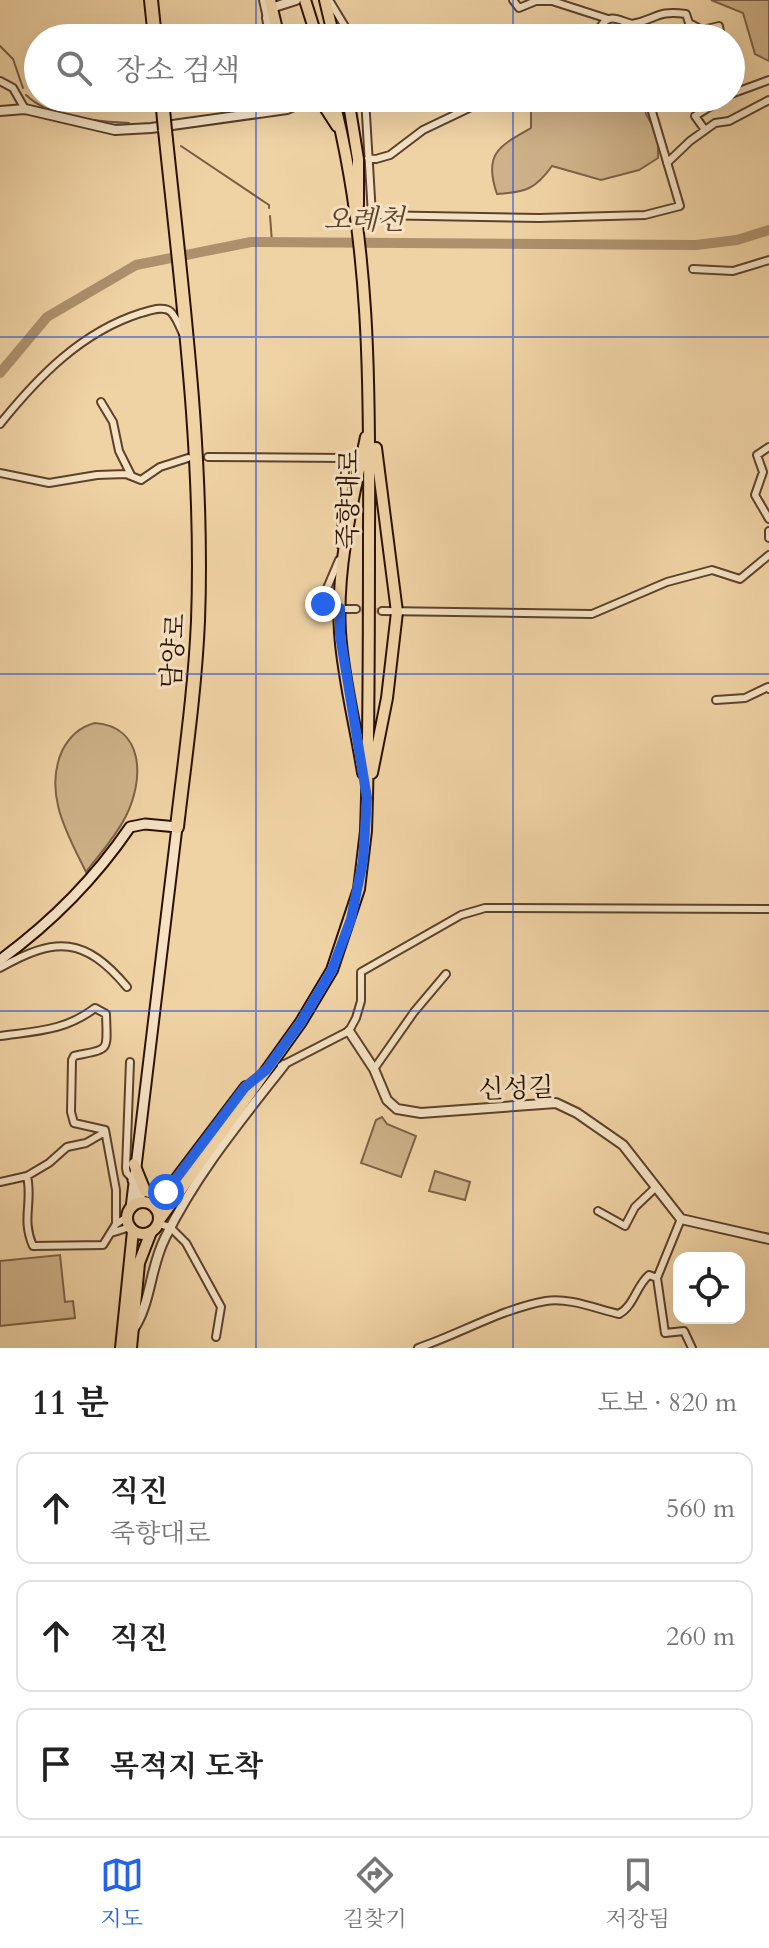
<!DOCTYPE html>
<html lang="ko">
<meta charset="utf-8">
<style>
:root{--surface:#fff;--page:#f6f6f6;--text:#222;--muted:#767676;--line:#e0e0e0;--accent:#2563eb}
body{margin:0;font-family:Cardo,"Noto Serif KR",serif;background:var(--page);color:var(--text)}
.controls{position:absolute;right:24px;bottom:24px;display:grid;overflow:hidden;border-radius:16px;box-shadow:0 8px 32px #0002}
.controls button{width:72px;height:72px;display:grid;place-items:center;padding:0;border:0;border-bottom:2px solid var(--line);background:var(--surface);color:var(--text);font:40px sans-serif}
.stop{position:absolute;width:24px;height:24px;margin:-18px;border:6px solid #2563eb;border-radius:50%;background:#fff}
.stop.end{background:#2563eb;border-color:#fff;box-shadow:0 2px 8px #0008}
.list{margin:0;padding:0;list-style:none}
h2{display:flex;justify-content:space-between;align-items:center;height:104px;margin:0;padding:0 32px;font-size:34px}
h2 small{font-size:26px;font-weight:400;color:var(--muted)}
.list li{display:grid;grid-template-columns:52px 1fr auto;gap:24px;align-items:center;box-sizing:border-box;height:112px;margin:0 16px 16px;padding:0 16px;border:2px solid var(--line);border-radius:16px}
.list b{display:block;font-size:30px;white-space:nowrap}
.list p{margin:0;font-size:26px;white-space:nowrap;color:var(--muted)}
.list em{font-size:26px;font-style:normal;color:var(--muted)}
.icon{flex:none;width:44px;height:44px;fill:none;stroke:currentColor;stroke-width:2;stroke-linecap:round;stroke-linejoin:round}
.map{position:relative;flex:none;width:769px;height:1348px;overflow:hidden}
.search{position:absolute;background:var(--surface);box-shadow:0 8px 32px #0002;left:24px;right:24px;top:24px;height:88px;display:flex;align-items:center;gap:20px;box-sizing:border-box;padding:0 28px;border-radius:44px;color:var(--muted);font-size:30px}
.sheet{height:488px;background:var(--surface)}
nav{display:flex;justify-content:space-around;align-items:center;box-sizing:border-box;height:112px;border-top:2px solid var(--line);background:var(--surface);font-size:22px;color:var(--muted)}
nav a{display:grid;justify-items:center;gap:4px}
nav .on{color:var(--accent)}
.map>svg:first-child{display:block}
.green{fill:#cfb289;stroke:#7d6245;stroke-width:2}
.lines{fill:none;stroke-linecap:round;stroke-linejoin:round}
.stream{stroke:#795e42;stroke-width:2}
.river{stroke:#ad916d;stroke-width:10}
.minor-tunnel{stroke:#c9ac84;stroke-width:6;stroke-dasharray:6 3;stroke-linecap:butt}
.minor-casing{stroke:#5c422a;stroke-width:10}
.tertiary-casing{stroke:#5c422a;stroke-width:12}
.secondary-casing{stroke:#2b1101;stroke-width:13}
.primary-casing{stroke:#2b1101;stroke-width:14}
.motorway-casing{stroke:#2b1101;stroke-width:16}
.minor{stroke:#f5e2c4;stroke-width:6}
.tertiary{stroke:#f5e2c4;stroke-width:8}
.secondary{stroke:#f5e2c4;stroke-width:9}
.primary{stroke:#f0d3a5;stroke-width:10}
.motorway{stroke:#f0d3a5;stroke-width:12}
.motorway-bridge-casing{stroke:#2b1101;stroke-width:16;stroke-linecap:butt}
.motorway-bridge{stroke:#f0d3a5;stroke-width:12}
.route{stroke:#2563eb;stroke-width:10}
.grid{fill:none;stroke:#1d4ed8;stroke-width:2;stroke-opacity:0.55}
.labels{text-anchor:middle;stroke-width:6;stroke-linejoin:round;paint-order:stroke}
.street-label{font-size:26px;fill:#2b1101;stroke:#f5e2c4}
.water-label{font-size:28px;font-style:italic;fill:#5f442c;stroke:#f5e2c4}
</style>
<div class="map">
<svg width="769" height="1348" viewBox="0 0 769 1348">
<rect width="100%" height="100%" fill="#f0d3a5"/>
<filter id="stains"><feTurbulence type="fractalNoise" baseFrequency=".0025" numOctaves="4"/><feColorMatrix values="0 0 0 0 .2 0 0 0 0 .09 0 0 0 0 .02 0 0 0 .5 -.17"/></filter>
<radialGradient id="worn" r=".72"><stop offset=".6" stop-color="#630" stop-opacity="0"/><stop offset="1" stop-color="#630" stop-opacity=".3"/></radialGradient>
<path class="green" d="M711 0H769V61L755 54 743 13Z
M544 98H642L646 114 658 136V158L639 170 601 180 552 166C535 190 525 192 497 194 483 154 499 146 531 128V108Z
M95 723C145 727 144 780 126 816 116 836 100 854 86 872 68 835 43 794 62 751 69 737 79 727 95 723Z
M382 1117 387 1124 416 1136 401 1177 361 1163 376 1120Z
M435 1171 470 1182 465 1200 429 1191Z
M60 1255 65 1302 73 1301 75 1318 0 1326V1261Z"/>
<g class="lines">
<path class="stream" d="M0 46 13 59 23 88
M26 95C51 119 96 121 129 123
M181 146 269 205V208
M270 216 272 242"/>
<path class="river" d="M0 373 47 317 136 265 251 242 696 245 737 240 769 230"/>
<path class="minor-tunnel" d="M356 609 382 611"/>
<defs>
<path id="minor" d="M263 0 267 18
M329 0 352 38
M513 0 519 8 536 1H552L608 19
M604 38 601 26C610 12 620 21 632 24 658 19 656 10 686 14L689 23 702 30 719 26 721 38
M731 77 737 91
M0 81 13 88 25 109
M731 94 769 80
M365 98 372 215 539 218 645 215 680 206 648 98
M705 130 695 116 724 98
M368 158 376 159 390 155 423 130 490 98
M667 163 690 141 715 123 729 121 769 100
M693 269 733 271 769 260
M101 402 113 422 119 451 131 475
M0 424C38 377 81 332 141 313 149 311 164 305 171 312 176 317 180 327 183 334
M769 447 757 455 763 472 755 495 769 519
M208 457 346 458 340 545
M0 473 49 483 97 475 126 474 141 480 160 467 188 458
M769 531V538
M339 560 325 593 324 609H356
M382 611 592 614 667 582 712 570 740 579 769 555
M716 700 745 698 768 687 769 689
M0 968C56 936 85 937 127 987
M0 1036C36 1031 65 1031 95 1008L106 1014C107 1053 111 1048 74 1056L72 1060 71 1112 74 1123 105 1130 116 1190V1224
M130 1062 126 1168 127 1173 133 1179
M281 1066 349 1031 356 1018 361 1001V972L461 915 485 908 769 909
M374 1069 414 1012 446 974
M27 1176C33 1202 21 1219 33 1246L103 1245 116 1224 127 1217
M0 1182 27 1176 49 1163 67 1147 86 1143 105 1132
M598 1211 625 1226 635 1207 655 1188
M681 1219 657 1278 665 1333 684 1331 692 1348
M159 1224 170 1227 186 1243 221 1307 216 1337
M111 1233 130 1227
M418 1348C460 1334 501 1309 546 1301 568 1297 597 1309 619 1314 634 1306 636 1286 649 1275L657 1278"/>
<path id="tertiary" d="M271 38 267 18 271 8 296 0
M0 111 25 109 115 130 151 128 287 109 296 105 299 98
M349 1031 374 1069 387 1100 397 1109 421 1113 556 1103 577 1113 623 1145 681 1219 769 1239
M133 1330C151 1304 150 1267 165 1238 196 1174 241 1120 284 1065"/>
<path id="secondary" d="M0 960C52 922 94 880 130 827L145 824 177 827 131 1208
M133 1180 142 1202"/>
<path id="primary" d="M270 0 279 38
M305 0 317 38
M325 0 334 38
M319 98 337 126
M348 98 358 159V205
M363 773C356 727 343 679 340 632 336 568 353 499 366 437
M372 773 387 698 397 612 376 448
M134 1164 145 1191 157 1194 167 1189
M127 1218a16 16 0 1 1 32 0a16 16 0 1 1-32 0Z
M152 1204 160 1199 174 1182 246 1087
M160 1219 301 1022 332 970 359 889 366 831 367 798C369 709 369 620 369 532 370 385 370 241 333 98
M121 1348 133 1231
M131 1348 139 1263 151 1232"/>
<path id="motorway" d="M151 0 155 38
M162 98 164 120
M165 130C182 293 204 457 198 621 195 690 185 758 177 827"/>
</defs>
<use href="#minor" class="minor-casing"/>
<use href="#tertiary" class="tertiary-casing"/>
<use href="#secondary" class="secondary-casing"/>
<use href="#primary" class="primary-casing"/>
<use href="#motorway" class="motorway-casing"/>
<use href="#minor" class="minor"/>
<use href="#tertiary" class="tertiary"/>
<use href="#secondary" class="secondary"/>
<use href="#primary" class="primary"/>
<use href="#motorway" class="motorway"/>
<defs>
<path id="motorway-bridge" d="M164 120 165 130"/>
</defs>
<use href="#motorway-bridge" class="motorway-bridge-casing"/>
<use href="#motorway-bridge" class="motorway-bridge"/>
</g>
<g class="lines">
<path class="route" d="M166 1192 245 1087 266 1070 301 1022 332 970 351 919 363 861 367 798 340 635V608L324 609 323 604"/>
</g>
<path class="grid" d="M256 0V38M513 0V38M256 98V1348M513 98V1348M0 337H769M0 674H769M0 1011H769"/>
<g class="labels">
<g class="street-label">
<text transform="translate(348 499) rotate(-89)" y="9">죽향대로</text>
<text transform="translate(173 651) rotate(-86)" y="9">담양로</text>
<text transform="translate(516 1088) rotate(-2)" y="9">신성길</text>
</g>
<g class="water-label">
<text x="364" y="229">오례천</text>
</g>
</g>
<rect width="100%" height="100%" filter="url(#stains)"/>
<rect width="100%" height="100%" fill="url(#worn)"/>
</svg>
<div class="controls">
<button><svg class="icon" aria-label="locate" viewBox="0 0 24 24"><circle cx="12" cy="12" r="6"/><path d="M12 2v4M12 18v4M2 12h4M18 12h4"/></svg></button>
</div>
<div class="stop" style="left:166px;top:1192px"></div>
<div class="stop end" style="left:323px;top:604px"></div>
<div class="search"><svg class="icon" aria-label="search" viewBox="0 0 24 24"><circle cx="10" cy="10" r="6"/><path d="M15 15l6 6"/></svg>장소 검색</div>
</div>
<section class="sheet">
<h2>11 분<small>도보 · 820 m</small></h2>
<ul class="list">
<li><svg class="icon" aria-label="ahead" viewBox="0 0 24 24"><path d="M12 20V5M6 11l6-6 6 6"/></svg><div><b>직진</b><p>죽향대로</p></div><em>560 m</em></li>
<li><svg class="icon" aria-label="ahead" viewBox="0 0 24 24"><path d="M12 20V5M6 11l6-6 6 6"/></svg><div><b>직진</b></div><em>260 m</em></li>
<li><svg class="icon" aria-label="arrive" viewBox="0 0 24 24"><path d="M6 21V4h12l-3 4 3 4H6"/></svg><div><b>목적지 도착</b></div></li>
</ul>
</section>
<nav>
<a class="on"><svg class="icon" aria-label="map" viewBox="0 0 24 24"><path d="M3 6l6-2 6 2 6-2v14l-6 2-6-2-6 2zM9 4v14M15 6v14"/></svg>지도</a>
<a><svg class="icon" aria-label="directions" viewBox="0 0 24 24"><path d="M12 3l9 9-9 9-9-9zM9 14v-3h6M13 9l2 2-2 2"/></svg>길찾기</a>
<a><svg class="icon" aria-label="saved" viewBox="0 0 24 24"><path d="M7 4h10v16l-5-4-5 4z"/></svg>저장됨</a>
</nav>
